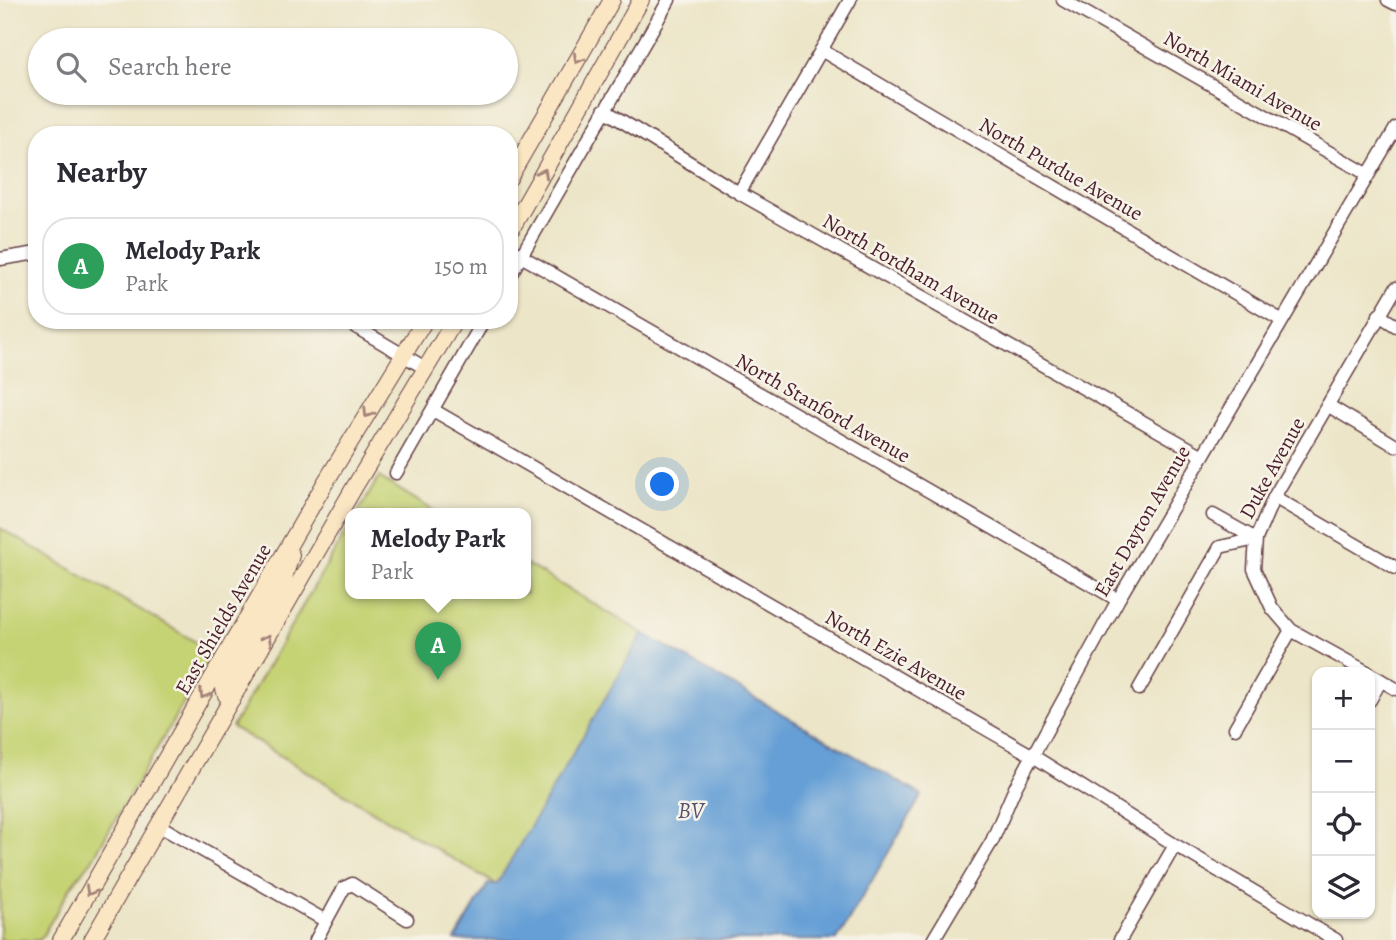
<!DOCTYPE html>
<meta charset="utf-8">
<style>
:root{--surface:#fff;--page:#f7f7f7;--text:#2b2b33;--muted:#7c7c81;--line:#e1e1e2;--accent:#db2777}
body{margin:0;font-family:Alegreya,serif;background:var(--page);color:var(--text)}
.controls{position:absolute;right:21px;bottom:21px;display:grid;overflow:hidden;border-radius:14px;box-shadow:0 2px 5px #0004}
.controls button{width:63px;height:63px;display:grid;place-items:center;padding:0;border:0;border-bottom:2px solid var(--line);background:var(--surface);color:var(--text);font:35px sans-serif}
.you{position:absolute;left:663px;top:485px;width:24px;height:24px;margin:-18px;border:5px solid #fff;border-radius:50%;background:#1a73e8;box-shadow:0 0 0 10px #1a73e833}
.badge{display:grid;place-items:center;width:46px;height:46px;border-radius:50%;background:var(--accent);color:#fff;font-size:23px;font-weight:700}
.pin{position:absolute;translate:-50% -58px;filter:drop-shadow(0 2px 4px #0008)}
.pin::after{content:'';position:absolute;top:37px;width:24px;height:21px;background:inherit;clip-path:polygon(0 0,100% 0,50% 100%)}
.popup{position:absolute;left:345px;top:508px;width:186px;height:91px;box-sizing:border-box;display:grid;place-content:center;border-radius:14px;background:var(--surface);filter:drop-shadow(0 2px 5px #0005);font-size:23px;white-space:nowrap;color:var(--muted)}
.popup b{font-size:26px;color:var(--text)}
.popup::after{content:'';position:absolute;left:50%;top:100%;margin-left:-14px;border:14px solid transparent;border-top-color:var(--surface)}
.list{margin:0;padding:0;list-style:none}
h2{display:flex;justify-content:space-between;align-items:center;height:91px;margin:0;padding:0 28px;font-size:30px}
h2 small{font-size:23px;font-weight:400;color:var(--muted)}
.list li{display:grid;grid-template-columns:46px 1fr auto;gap:21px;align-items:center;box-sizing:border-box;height:98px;margin:0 14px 14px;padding:0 14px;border:2px solid var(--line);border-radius:28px}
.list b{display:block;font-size:26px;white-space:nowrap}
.list p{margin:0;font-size:23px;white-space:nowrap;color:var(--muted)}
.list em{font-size:23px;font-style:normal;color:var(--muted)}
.icon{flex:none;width:38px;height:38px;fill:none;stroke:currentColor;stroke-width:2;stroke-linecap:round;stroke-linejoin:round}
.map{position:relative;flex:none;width:1396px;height:940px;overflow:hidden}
.search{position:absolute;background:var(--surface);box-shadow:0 2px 5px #0004;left:28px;top:28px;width:490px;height:77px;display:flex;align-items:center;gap:18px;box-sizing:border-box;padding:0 24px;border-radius:38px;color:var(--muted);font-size:26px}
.panel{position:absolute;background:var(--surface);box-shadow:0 2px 5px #0004;left:28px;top:126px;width:490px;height:203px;border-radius:28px}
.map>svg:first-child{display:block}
.green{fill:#c6d374;stroke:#887950;stroke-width:2}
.water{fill:#659fd5;stroke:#585f80;stroke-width:2}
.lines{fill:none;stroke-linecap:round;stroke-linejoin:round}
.street-casing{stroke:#623d42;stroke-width:15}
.secondary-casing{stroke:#623d42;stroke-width:18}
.street{stroke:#fff;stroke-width:12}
.secondary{stroke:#fbe6c4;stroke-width:16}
.oneway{stroke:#a28278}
.labels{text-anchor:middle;stroke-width:5;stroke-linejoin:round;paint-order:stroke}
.street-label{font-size:21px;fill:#4a1f2b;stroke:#f7f3e8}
.water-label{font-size:23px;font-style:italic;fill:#55526f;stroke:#f7f3e8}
</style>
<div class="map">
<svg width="1396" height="940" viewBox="0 0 1396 940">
<rect width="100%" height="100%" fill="#f7f3e8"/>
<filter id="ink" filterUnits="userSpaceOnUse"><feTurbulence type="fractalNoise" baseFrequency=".0143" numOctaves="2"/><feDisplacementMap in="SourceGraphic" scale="14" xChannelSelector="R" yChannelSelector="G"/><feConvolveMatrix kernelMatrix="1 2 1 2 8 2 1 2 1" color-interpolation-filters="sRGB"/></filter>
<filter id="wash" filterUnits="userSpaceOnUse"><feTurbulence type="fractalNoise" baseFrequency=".00686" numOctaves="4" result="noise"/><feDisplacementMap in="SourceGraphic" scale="28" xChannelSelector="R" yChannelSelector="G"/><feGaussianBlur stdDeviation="1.57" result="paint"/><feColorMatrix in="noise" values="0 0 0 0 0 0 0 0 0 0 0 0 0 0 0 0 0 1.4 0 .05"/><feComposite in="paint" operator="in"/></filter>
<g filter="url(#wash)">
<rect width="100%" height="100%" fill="#ece5c7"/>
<path class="green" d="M379 477 439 514H357Z
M350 525V594H526V564L643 633 497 885 232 727Z
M0 528 213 652 92 860 72 885 40 940H0Z"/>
<path class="water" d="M643 633 922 795 837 940H455L488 884H497Z"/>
</g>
<g filter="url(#ink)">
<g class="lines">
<defs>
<path id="street" d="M1063 0 1367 174
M1388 0 1396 4
M821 50 1281 320
M604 110 739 193 1203 456
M739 193 850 0
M509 249 1118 600
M0 259 37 253
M509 277 669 0
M1379 315 1396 326
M344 320 425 368
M1329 406 1396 446
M433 410 1033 756 1175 845 1336 940
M396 473 484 320
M1274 497 1396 568
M1213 515 1256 539
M1367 672 1291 630 1272 608 1254 569 1256 539 1274 497 1396 288
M1370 674 1396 689
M1139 689 1220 547 1256 539
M1370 700 1381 680
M1235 728 1291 630
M158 825 326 921 344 888 352 884 407 919
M316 940 326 921
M933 940 992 841 1015 788 1118 600 1396 128
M1120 940 1175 845"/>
<path id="secondary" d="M509 178 612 0
M509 233 641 0
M232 699 226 695 224 689 227 680 284 578 291 555
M61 940 325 483 425 320
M92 940 355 486 455 320"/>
</defs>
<use href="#street" class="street-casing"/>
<use href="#secondary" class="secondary-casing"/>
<use href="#street" class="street"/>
<use href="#secondary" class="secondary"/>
</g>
<defs><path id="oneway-chevron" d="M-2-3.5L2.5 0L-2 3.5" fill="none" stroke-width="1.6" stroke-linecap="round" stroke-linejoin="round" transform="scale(1.75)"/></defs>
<g class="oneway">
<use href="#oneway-chevron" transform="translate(578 59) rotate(120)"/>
<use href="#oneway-chevron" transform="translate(543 173) rotate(-61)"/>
<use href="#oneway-chevron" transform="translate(368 413) rotate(122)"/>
<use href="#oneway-chevron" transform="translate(267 639) rotate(-60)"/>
<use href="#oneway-chevron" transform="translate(204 694) rotate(120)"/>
<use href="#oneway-chevron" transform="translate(90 891) rotate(120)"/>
</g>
</g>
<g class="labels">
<g class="street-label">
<text transform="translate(1243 81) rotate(30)" y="7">North Miami Avenue</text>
<text transform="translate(1061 169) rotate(30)" y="7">North Purdue Avenue</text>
<text transform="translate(911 269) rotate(30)" y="7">North Fordham Avenue</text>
<text transform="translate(823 408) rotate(30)" y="7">North Stanford Avenue</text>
<text transform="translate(1272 468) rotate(-61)" y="7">Duke Avenue</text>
<text transform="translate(1142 521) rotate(-60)" y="7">East Dayton Avenue</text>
<text transform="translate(223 619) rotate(-60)" y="7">East Shields Avenue</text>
<text transform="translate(896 655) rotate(30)" y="7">North Ezie Avenue</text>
</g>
<g class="water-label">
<text x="691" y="818">BV</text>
</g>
</g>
</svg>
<div class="controls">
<button>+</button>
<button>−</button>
<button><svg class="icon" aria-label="locate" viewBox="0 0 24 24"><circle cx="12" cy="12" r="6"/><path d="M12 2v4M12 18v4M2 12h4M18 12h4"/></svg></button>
<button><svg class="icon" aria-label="layers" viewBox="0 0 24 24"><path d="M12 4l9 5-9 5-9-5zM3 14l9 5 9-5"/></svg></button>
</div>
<div class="you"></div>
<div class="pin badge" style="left:438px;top:680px;background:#2e9e5b">A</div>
<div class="popup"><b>Melody Park</b>Park</div>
<div class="search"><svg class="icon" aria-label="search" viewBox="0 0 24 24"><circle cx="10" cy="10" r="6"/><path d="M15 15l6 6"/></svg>Search here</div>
<section class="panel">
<h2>Nearby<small></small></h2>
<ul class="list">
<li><span class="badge" style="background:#2e9e5b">A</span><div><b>Melody Park</b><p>Park</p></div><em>150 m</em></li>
</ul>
</section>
</div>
